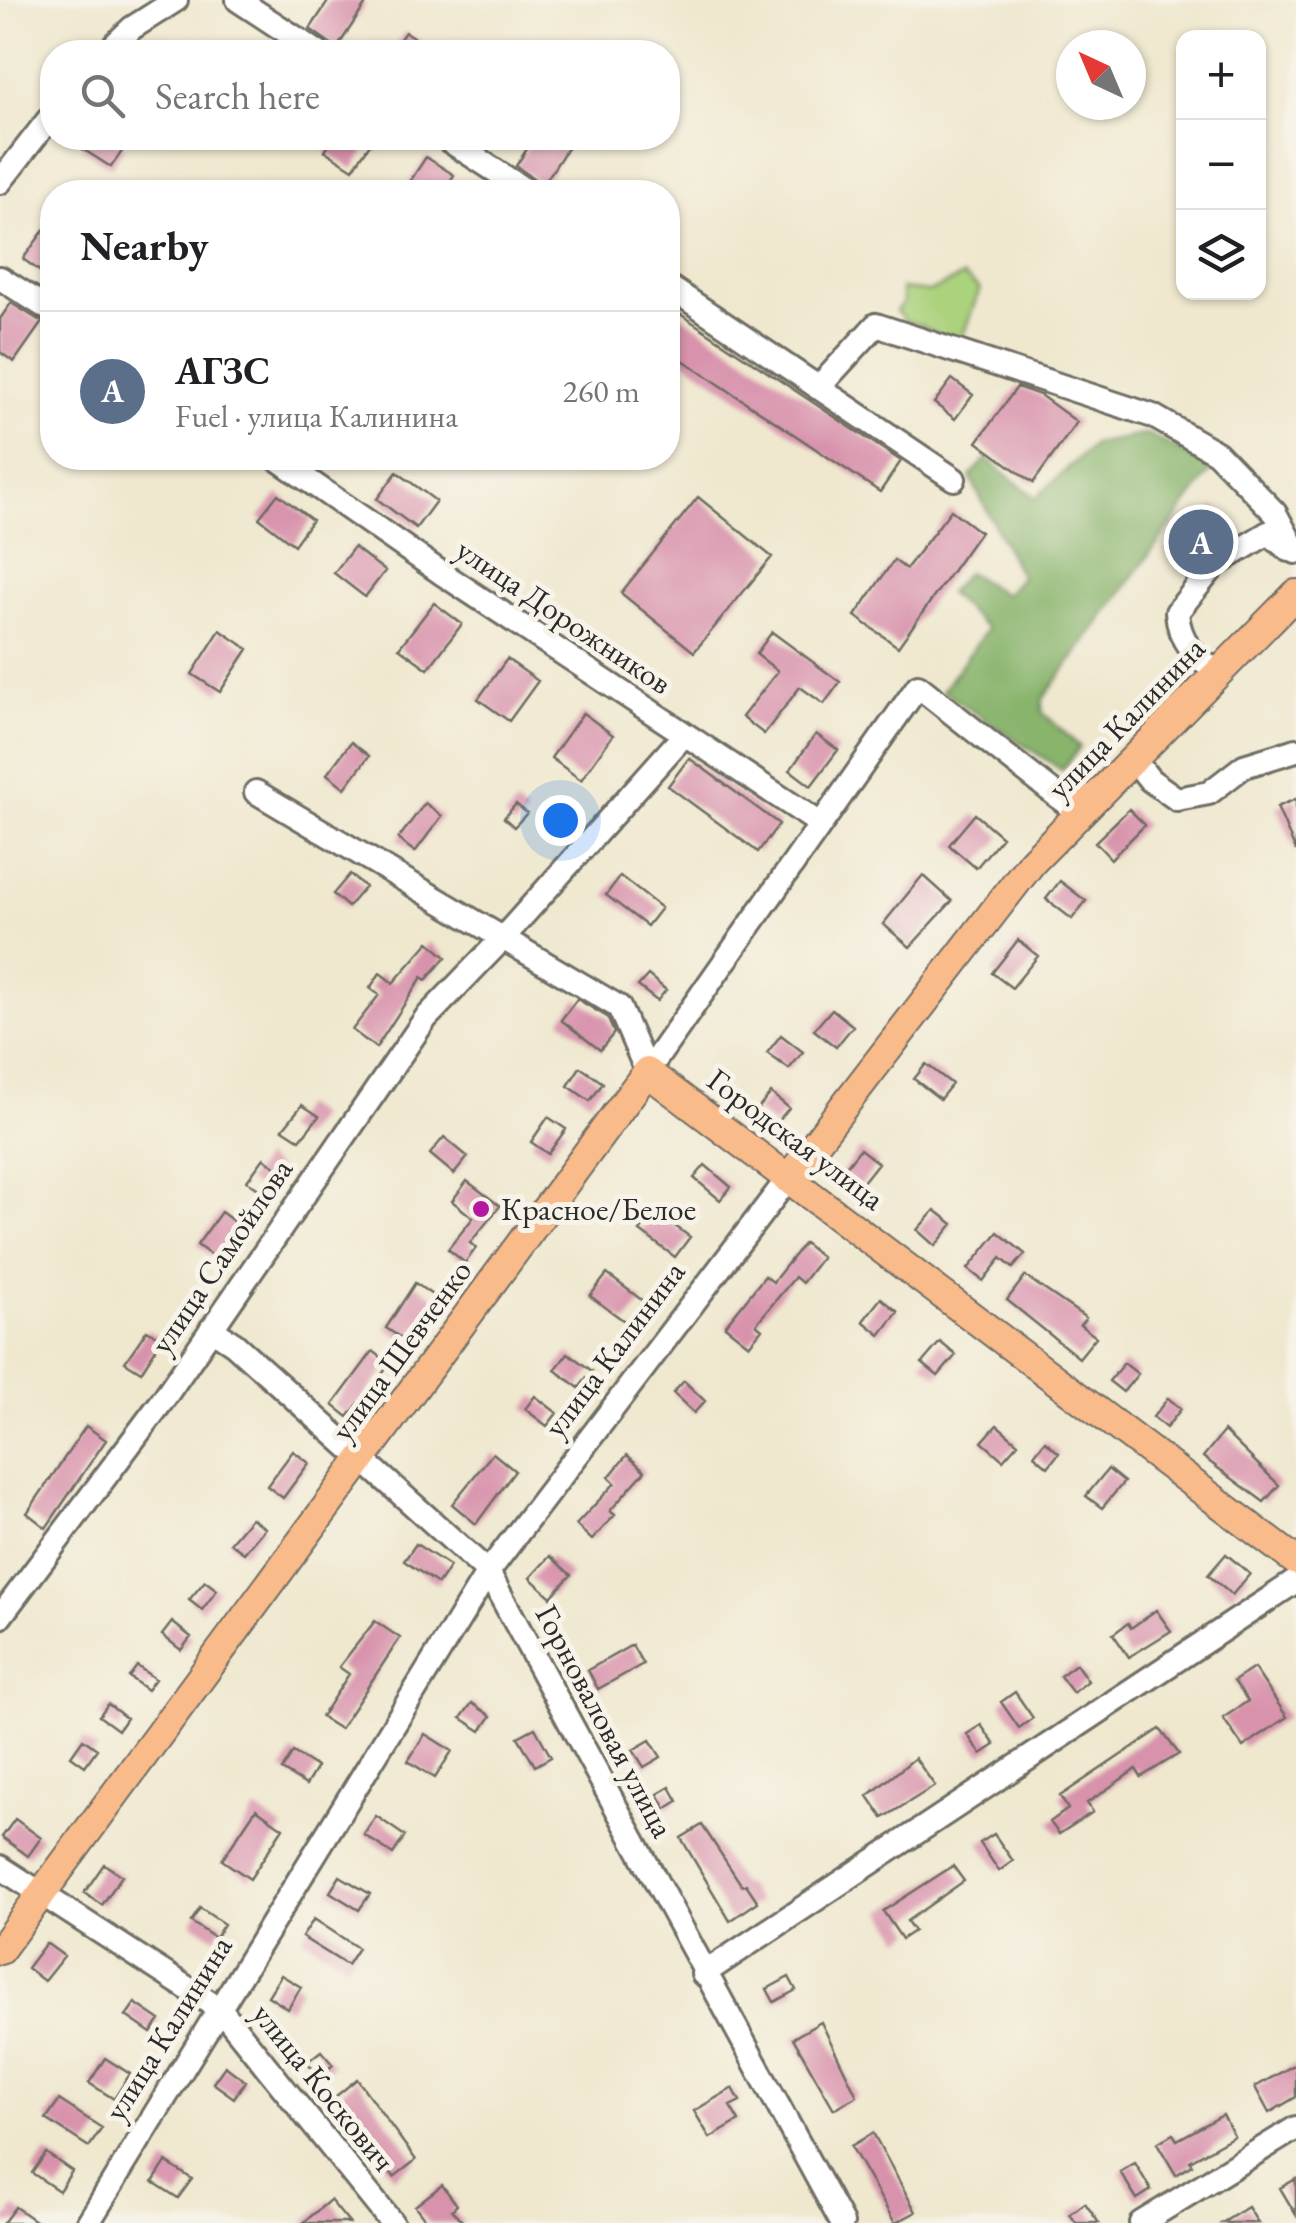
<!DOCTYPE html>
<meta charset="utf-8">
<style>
:root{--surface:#fff;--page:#f6f6f6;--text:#202124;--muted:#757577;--line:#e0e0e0;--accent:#b5179e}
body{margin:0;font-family:"EB Garamond",serif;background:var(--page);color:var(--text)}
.controls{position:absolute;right:30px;top:30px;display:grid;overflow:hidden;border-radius:20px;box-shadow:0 2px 8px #0004}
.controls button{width:90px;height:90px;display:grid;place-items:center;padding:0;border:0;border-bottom:2px solid var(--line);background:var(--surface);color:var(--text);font:50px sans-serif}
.compass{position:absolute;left:1056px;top:30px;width:90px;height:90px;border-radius:50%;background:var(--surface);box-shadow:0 2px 8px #0004;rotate:316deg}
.you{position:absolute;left:560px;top:820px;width:35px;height:35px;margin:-25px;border:8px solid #fff;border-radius:50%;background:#1a73e8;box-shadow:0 0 0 15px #1a73e833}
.badge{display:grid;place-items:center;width:65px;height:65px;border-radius:50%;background:var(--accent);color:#fff;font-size:32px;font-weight:700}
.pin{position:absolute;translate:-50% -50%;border:5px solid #fff;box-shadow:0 2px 10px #0006}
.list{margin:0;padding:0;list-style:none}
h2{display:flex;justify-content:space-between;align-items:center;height:130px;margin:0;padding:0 40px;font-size:42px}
h2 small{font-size:32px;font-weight:400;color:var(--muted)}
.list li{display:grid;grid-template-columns:65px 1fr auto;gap:30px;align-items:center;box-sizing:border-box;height:160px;padding:0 40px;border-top:2px solid var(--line)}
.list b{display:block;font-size:38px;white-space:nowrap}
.list p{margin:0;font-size:32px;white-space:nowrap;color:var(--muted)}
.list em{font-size:32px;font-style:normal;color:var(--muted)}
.icon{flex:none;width:55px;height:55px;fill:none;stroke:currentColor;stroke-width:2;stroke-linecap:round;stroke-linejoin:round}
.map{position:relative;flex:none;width:1296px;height:2223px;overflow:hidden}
.search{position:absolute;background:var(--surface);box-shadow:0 2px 8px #0004;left:40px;top:40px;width:640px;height:110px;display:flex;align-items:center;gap:25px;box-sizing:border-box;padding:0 35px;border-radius:40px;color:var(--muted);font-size:38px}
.panel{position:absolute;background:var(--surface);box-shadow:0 2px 8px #0004;left:40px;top:180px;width:640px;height:290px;border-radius:40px}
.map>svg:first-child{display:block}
.green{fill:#abd27d;stroke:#6b7e54;stroke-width:2.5}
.forest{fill:#88b46c;stroke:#5a704c;stroke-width:2.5}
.building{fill:#d892ac}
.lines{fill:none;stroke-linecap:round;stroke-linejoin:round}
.minor-casing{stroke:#706d64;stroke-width:28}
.major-casing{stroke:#706d64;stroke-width:32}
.minor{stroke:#fff;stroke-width:22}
.major{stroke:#fabb8b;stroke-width:28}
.poi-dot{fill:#b5179e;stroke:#f7f3e8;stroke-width:4}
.labels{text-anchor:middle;stroke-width:10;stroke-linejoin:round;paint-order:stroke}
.street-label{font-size:32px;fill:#2b2b2b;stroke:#f7f3e8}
.poi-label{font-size:32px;fill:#2b2b2b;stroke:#f7f3e8;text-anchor:start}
</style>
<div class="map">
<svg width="1296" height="2223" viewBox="0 0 1296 2223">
<rect width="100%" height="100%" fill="#f7f3e8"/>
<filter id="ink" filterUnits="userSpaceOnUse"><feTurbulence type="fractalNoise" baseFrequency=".01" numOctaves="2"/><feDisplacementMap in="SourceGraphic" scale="20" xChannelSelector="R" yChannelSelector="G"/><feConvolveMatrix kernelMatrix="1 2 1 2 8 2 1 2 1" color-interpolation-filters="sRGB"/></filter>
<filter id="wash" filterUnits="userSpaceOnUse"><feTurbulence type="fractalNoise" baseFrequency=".0048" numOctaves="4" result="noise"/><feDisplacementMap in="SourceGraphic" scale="40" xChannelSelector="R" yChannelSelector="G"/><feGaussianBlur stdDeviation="2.25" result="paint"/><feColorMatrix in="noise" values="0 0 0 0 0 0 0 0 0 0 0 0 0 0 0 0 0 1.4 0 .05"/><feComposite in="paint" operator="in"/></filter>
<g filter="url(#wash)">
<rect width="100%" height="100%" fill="#efe8cf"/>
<path class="green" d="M963 276 980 289 960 343C939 339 927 324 906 322L896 311 903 303 901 289 929 292Z"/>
<path class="forest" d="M1148 434 1213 468 1043 699 1042 712 1080 747 1062 770 942 691 987 629 948 593 967 572 1005 595 1021 577 970 477 986 459 1036 498 1094 444Z"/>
<g id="blocks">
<path class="building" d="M329 0H358L365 5 337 48 310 29Z
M405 32 437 52H391Z
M89 138H110L125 147 111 167 81 148Z
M334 138H374L353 169 325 151Z
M534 138H574L543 185 516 166Z
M426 157 454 175 443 192H403Z
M52 219V280L23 259Z
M11 303 42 322 14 362 0 352V319Z
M668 306 901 461 880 492 668 350Z
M952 379 973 395 955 419 934 403Z
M1017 387 1040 395 1077 422 1033 483 977 442Z
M397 472 436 501 416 528 377 499Z
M278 494 312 520 294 545 259 518Z
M698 497 772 557 694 652 621 593Z
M1214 507 1236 526 1211 550 1192 533Z
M951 510 980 532 898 647 855 616 894 560 906 569Z
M354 547 385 571 365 597 334 573Z
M434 603 462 624 428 669 399 648Z
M220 630 248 649 220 692 192 674Z
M772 632 840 682 824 704 800 687 764 734 742 717 778 671 756 654Z
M507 659 538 681 509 721 478 699Z
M583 713 613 735 581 780 551 758Z
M816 734 838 750 811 786 790 770Z
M351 742 369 756 345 788 327 774Z
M689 758 779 824 758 852 668 786Z
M1296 799V851L1277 807Z
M425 803 442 816 415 852 398 839Z
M516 804 527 813 514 827 504 818Z
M1129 809 1145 825 1111 859 1095 842Z
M975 814 1002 837 976 868 949 845Z
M350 874 365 887 348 907 333 894Z
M923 875 952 901 910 947 883 924Z
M620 876 661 908 647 926 606 895Z
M1060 881 1086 901 1072 919 1046 899Z
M1018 940 1038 956 1012 988 992 973Z
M429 942 446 957 426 980 422 977 376 1048 352 1030 379 995 370 988 380 973 393 983Z
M648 975 666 990 657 1001 638 986Z
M577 999 607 1017 614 1033 600 1050 561 1020Z
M832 1009 853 1026 836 1047 814 1030Z
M781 1035 803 1052 789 1069 767 1053Z
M926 1064 952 1084 940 1099 914 1079Z
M580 1067 603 1083 590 1101 568 1086Z
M771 1093 789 1108 774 1126 756 1111Z
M302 1105 319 1116 300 1140 283 1129Z
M548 1117 566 1129 548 1154 531 1142Z
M444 1137 468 1157 454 1174 430 1154Z
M860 1149 878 1163 859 1187 841 1173Z
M264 1158 281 1171 264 1193 247 1181Z
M705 1165 731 1187 720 1200 694 1178Z
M467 1181 500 1206 470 1243 476 1248 465 1263 448 1249 473 1218 452 1201Z
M935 1210 953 1224 935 1246 917 1230Z
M655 1211 690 1237 675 1257 640 1231Z
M221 1212 240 1226 216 1259 197 1245Z
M998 1232 1025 1254 1013 1268 1001 1258 983 1281 968 1269Z
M804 1243 822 1257 802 1283 795 1277 756 1324 762 1329 749 1345 725 1326 765 1276 773 1282Z
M607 1274 643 1301 627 1323 590 1296Z
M1025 1276 1086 1318 1080 1325 1096 1337 1079 1358 1007 1300Z
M415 1283 438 1299 407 1342 386 1328Z
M881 1298 898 1312 880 1335 863 1321Z
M147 1330 162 1339 141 1372 125 1362Z
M940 1342 956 1355 938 1376 922 1363Z
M373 1351 390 1364 348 1417 333 1405Z
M568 1353 592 1371 579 1388 555 1370Z
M1124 1363 1138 1374 1123 1392 1109 1381Z
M684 1381 705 1401 694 1413 673 1393Z
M535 1396 557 1413 547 1426 525 1409Z
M1168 1398 1181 1409 1166 1428 1153 1417Z
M997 1425 1018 1443 1003 1460 982 1442Z
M86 1426 106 1440 46 1528 27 1513Z
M1224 1431 1279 1485 1264 1502 1203 1457Z
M1045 1441 1059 1453 1048 1467 1034 1455Z
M293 1451 309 1463 283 1498 267 1486Z
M493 1453 515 1471 476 1524 452 1504Z
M627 1455 645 1471 610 1511 615 1515 592 1540 576 1525 615 1483 609 1477Z
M1108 1469 1124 1482 1102 1508 1086 1496Z
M251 1518 265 1528 244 1553 230 1543Z
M416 1544 450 1566 438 1584 404 1561Z
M1226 1554 1250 1574 1232 1595 1208 1575Z
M550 1556 571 1575 551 1597 530 1578Z
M205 1581 217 1590 202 1610 189 1600Z
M1156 1610 1171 1631 1129 1657 1113 1634 1128 1623 1131 1628Z
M375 1621 400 1638 340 1729 321 1717 349 1674 339 1667Z
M172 1622 191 1637 181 1650 162 1635Z
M632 1645 643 1664 598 1689 588 1670Z
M1076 1664 1088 1681 1073 1693 1060 1676Z
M137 1666 155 1679 147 1690 129 1677Z
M1254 1668 1287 1717 1243 1747 1223 1718 1248 1701 1234 1681Z
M1015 1692 1033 1718 1019 1728 1001 1702Z
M472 1703 491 1716 481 1731 461 1718Z
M108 1704 126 1718 118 1730 99 1716Z
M981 1725 995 1745 981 1754 967 1734Z
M535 1728 551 1757 535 1766 518 1737Z
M1160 1729 1179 1754 1141 1777 1136 1769 1087 1803 1093 1812 1059 1834 1050 1822 1068 1809 1060 1796Z
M425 1734 452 1751 435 1778 408 1761Z
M83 1739 97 1749 85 1766 71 1756Z
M650 1740 661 1757 644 1767 633 1750Z
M293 1752 317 1767 306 1785 282 1770Z
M915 1758 935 1786 883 1818 868 1796Z
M670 1787 678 1801 666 1809 658 1794Z
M256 1809 283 1828 250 1879 222 1860Z
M376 1816 405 1836 393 1854 364 1835Z
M15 1819 41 1838 28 1856 2 1837Z
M702 1825 742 1886 746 1884 758 1902 730 1921 681 1838Z
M994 1834 1013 1861 999 1871 980 1843Z
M104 1864 122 1876 102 1905 84 1893Z
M953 1866 964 1881 907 1921 914 1931 902 1939 883 1911Z
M340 1876 370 1894 359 1910 330 1892Z
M200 1908 224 1924 215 1938 191 1922Z
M314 1919 358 1948 347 1965 302 1937Z
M46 1943 64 1956 44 1981 27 1968Z
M281 1975 301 1987 288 2009 268 1996Z
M789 1977 796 1990 774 2002 767 1989Z
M135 2003 160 2020 151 2033 126 2016Z
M821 2022 857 2096 834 2109 793 2038Z
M321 2051 333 2065 319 2076 307 2062Z
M105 2058 130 2074 114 2099 89 2083Z
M1296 2064V2097L1269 2113 1255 2087Z
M225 2066 245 2081 234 2098 213 2083Z
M357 2079 416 2160 394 2177 335 2097Z
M733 2088 740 2101 730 2106 739 2121 710 2138 694 2111Z
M59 2100 102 2128 89 2147 46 2119Z
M1223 2115 1234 2136 1190 2161 1192 2165 1176 2175 1157 2143 1173 2134 1177 2140Z
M873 2133 916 2212 895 2223 851 2146Z
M46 2153 72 2171 59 2191 32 2173Z
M166 2162 192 2179 178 2198 153 2182Z
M1135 2163 1151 2190 1137 2199 1120 2172Z
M1296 2179V2215L1280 2188Z
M442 2185 457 2205 452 2210 464 2223H428L415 2206Z
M330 2200 349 2223H303Z
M1085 2203 1099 2223H1076L1070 2214Z
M15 2207 38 2223H3Z
M1248 2207 1258 2223H1222Z"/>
</g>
</g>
<g filter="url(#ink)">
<use href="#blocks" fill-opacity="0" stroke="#706d64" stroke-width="2.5"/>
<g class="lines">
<defs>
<path id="minor" d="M238 0 317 52
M107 52 132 28 176 0
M445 138 528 192
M0 182 52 115
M0 278 52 311
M668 286 954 479
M818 388 876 325 1153 416 1217 453 1275 513 1296 552
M276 458 440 572 819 823
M1218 673C1194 656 1179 642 1177 612L1215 565 1268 533 1289 550
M1135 761 1150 780 1177 799 1209 793 1244 766 1296 750
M256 792 619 1007 647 1072
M647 1072 918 686 1080 814
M211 1329 234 1344 488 1572 842 2223
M0 1617 160 1404 426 1018 503 938 684 735
M0 1867 221 2010 392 2223
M703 1974 1296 1581
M88 2223 488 1572 790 1176
M1141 2223 1296 2128"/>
<path id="major" d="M790 1176 1032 862 1296 594
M0 1950 647 1072 1296 1561"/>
</defs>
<use href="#minor" class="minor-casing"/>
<use href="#major" class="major-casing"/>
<use href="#minor" class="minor"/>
<use href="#major" class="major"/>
</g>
</g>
<circle class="poi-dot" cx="481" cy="1209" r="10"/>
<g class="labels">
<g class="street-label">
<text transform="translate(564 616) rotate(34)" y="11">улица Дорожников</text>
<text transform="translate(1126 718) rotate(-46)" y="11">улица Калинина</text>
<text transform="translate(796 1139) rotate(37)" y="11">Городская улица</text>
<text transform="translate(221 1256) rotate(-56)" y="11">улица Самойлова</text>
<text transform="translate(614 1349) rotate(-53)" y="11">улица Калинина</text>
<text transform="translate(401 1350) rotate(-54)" y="11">улица Шевченко</text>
<text transform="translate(605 1721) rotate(62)" y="11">Горноваловая улица</text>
<text transform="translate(168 2028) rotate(-58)" y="11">улица Калинина</text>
<text transform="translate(324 2087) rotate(51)" y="11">улица Коскович</text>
</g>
<g class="poi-label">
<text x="501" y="1220">Красное/Белое</text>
</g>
</g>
</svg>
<div class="controls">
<button>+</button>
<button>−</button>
<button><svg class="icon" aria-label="layers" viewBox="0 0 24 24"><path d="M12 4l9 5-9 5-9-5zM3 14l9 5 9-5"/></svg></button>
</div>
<svg class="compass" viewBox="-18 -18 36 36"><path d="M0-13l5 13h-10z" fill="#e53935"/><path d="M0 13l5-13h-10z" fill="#757577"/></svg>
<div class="you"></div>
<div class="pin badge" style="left:1201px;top:542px;background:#5c6f8a">A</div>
<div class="search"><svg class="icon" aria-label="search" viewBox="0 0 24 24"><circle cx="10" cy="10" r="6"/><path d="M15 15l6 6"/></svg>Search here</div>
<section class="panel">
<h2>Nearby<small></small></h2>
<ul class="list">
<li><span class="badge" style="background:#5c6f8a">A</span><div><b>АГЗС</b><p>Fuel · улица Калинина</p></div><em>260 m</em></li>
</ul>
</section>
</div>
